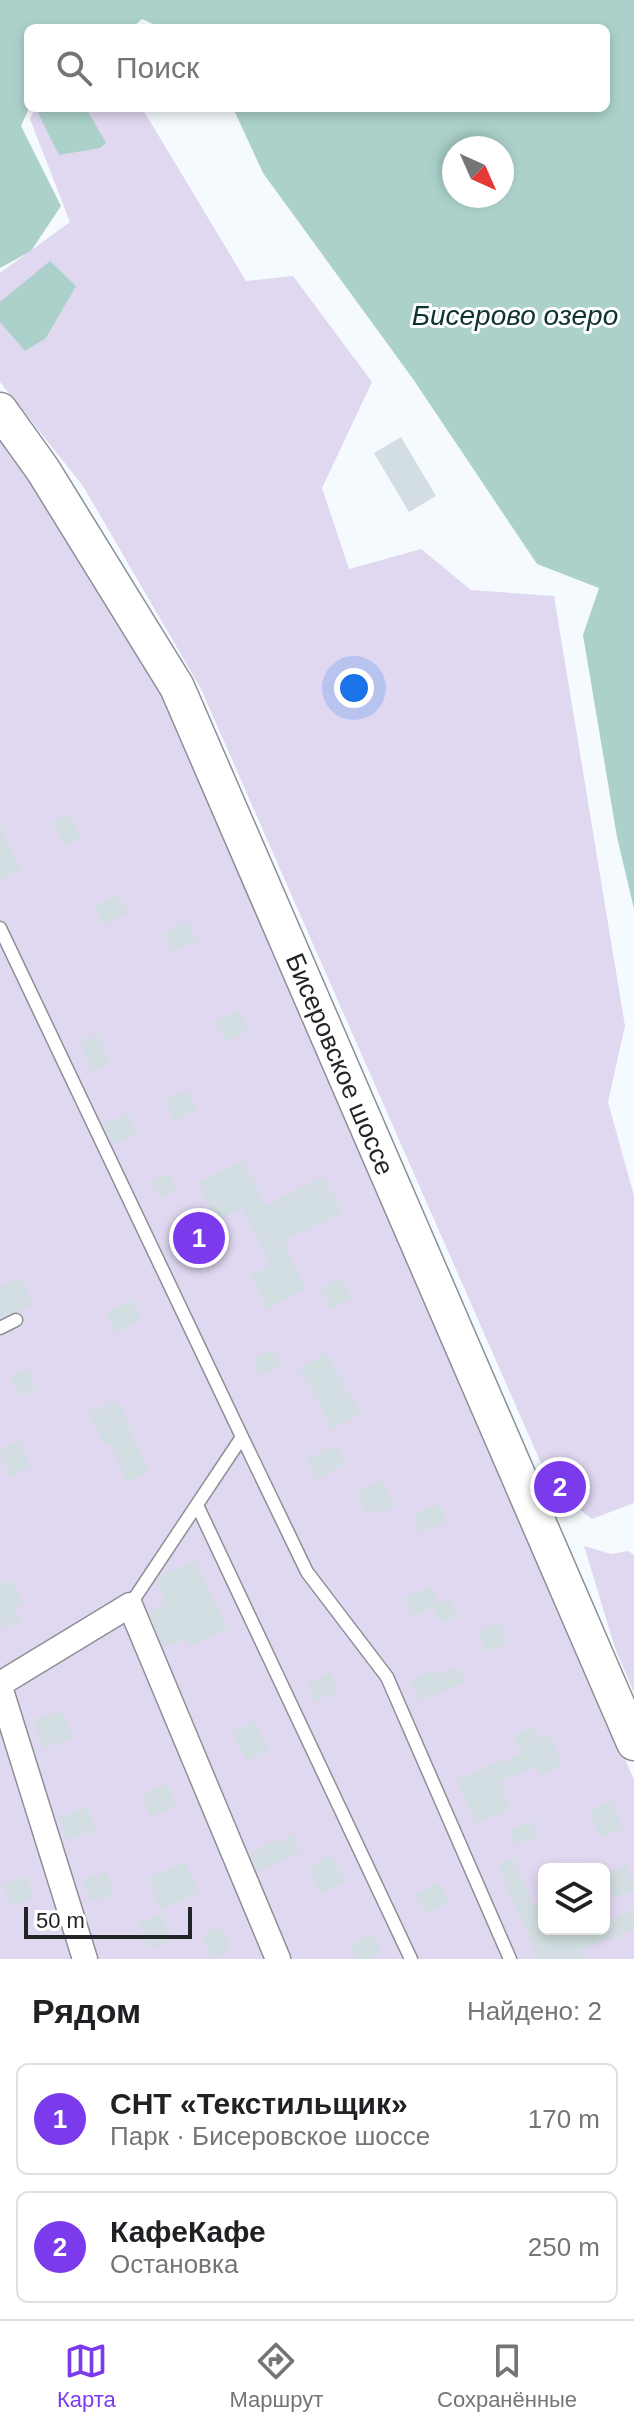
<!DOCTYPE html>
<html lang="ru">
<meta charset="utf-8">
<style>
:root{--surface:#fff;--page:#f2f2f2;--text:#202124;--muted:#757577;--line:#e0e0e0;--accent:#7c3aed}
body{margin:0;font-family:Arial,sans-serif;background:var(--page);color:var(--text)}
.controls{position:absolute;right:24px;bottom:24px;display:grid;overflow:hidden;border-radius:12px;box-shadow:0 4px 12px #0003}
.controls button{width:72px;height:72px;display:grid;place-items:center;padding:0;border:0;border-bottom:2px solid var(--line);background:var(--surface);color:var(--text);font:40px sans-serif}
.compass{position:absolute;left:442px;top:136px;width:72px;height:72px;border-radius:50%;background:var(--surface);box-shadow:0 4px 12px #0003;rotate:135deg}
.scale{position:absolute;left:24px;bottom:20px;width:168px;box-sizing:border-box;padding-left:8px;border:4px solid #222528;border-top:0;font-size:22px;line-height:28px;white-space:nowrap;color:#222528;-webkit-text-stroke:6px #fff;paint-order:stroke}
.you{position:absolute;left:354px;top:688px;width:28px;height:28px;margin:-20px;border:6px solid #fff;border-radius:50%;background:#1a73e8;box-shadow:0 0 0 12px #1a73e833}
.badge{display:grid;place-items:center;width:52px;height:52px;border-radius:50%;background:var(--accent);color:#fff;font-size:26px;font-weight:700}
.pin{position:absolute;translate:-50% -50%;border:4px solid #fff;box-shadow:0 2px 8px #0006}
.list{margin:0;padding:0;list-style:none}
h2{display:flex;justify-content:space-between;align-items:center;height:104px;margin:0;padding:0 32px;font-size:34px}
h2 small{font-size:26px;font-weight:400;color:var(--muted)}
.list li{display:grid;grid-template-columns:52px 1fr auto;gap:24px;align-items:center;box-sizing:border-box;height:112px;margin:0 16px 16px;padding:0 16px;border:2px solid var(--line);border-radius:12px}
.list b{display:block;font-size:30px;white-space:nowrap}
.list p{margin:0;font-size:26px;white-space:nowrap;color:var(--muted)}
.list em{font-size:26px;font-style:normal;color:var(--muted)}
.icon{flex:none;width:44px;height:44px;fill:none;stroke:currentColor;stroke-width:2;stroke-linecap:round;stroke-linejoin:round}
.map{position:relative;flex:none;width:634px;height:1959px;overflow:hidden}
.search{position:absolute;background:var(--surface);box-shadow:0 4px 12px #0003;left:24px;right:24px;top:24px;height:88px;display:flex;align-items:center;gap:20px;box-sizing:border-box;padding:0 28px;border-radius:12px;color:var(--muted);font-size:30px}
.sheet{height:360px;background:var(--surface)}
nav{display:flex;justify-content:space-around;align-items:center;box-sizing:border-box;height:112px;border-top:2px solid var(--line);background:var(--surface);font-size:22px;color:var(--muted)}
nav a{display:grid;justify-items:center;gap:4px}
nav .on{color:var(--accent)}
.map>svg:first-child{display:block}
.green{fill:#e0d8f0;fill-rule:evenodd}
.water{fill:#acd1cb;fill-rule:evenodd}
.building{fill:#d2dee1}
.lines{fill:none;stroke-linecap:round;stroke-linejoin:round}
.lane-casing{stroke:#899197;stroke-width:15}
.street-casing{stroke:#899197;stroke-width:27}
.secondary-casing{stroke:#899197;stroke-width:37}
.lane{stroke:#fff;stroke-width:12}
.street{stroke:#fff;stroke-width:24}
.secondary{stroke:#fff;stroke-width:34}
.labels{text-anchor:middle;stroke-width:6;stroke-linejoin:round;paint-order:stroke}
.street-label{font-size:26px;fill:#222528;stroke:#fff}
.water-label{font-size:28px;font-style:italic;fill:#0e332e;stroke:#fff}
</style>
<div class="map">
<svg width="634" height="1959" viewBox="0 0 634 1959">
<rect width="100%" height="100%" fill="#f5faff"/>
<path class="green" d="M35 108H142L246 281 293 276 372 382 322 488 349 569 421 549 471 590 554 596 625 1026 608 1102 634 1196V1503L592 1519 552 1488 201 689 83 486 0 382V273L70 222 30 119Z
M0 435 31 479 164 695 634 1780V1959H0ZM544 1869H604V1929H544Z
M584 1546 611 1554 628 1551 634 1555V1693L615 1648Z"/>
<path class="water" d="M0 0H634V909L617 837 583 635 599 588 537 564 413 379 263 173 233 108H606V28H162L142 19 132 28H28L29 108 21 126 61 206 31 251 0 268ZM502 148V196H454V148Z
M45 108H86L106 143 100 148 59 155 38 113Z
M50 261 76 286 46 338 25 351 0 322V302Z"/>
<path class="building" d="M401 437 436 496 409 512 374 453Z
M70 814 81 839 64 846 52 822Z
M0 824 20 870 0 880Z
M119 894 128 913 103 925 94 906Z
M188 922 197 940 172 952 163 933Z
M238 1010 248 1032 225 1042 215 1021Z
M98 1035 111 1063 93 1071 80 1043Z
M187 1090 197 1110 174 1120 165 1100Z
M128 1113 138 1134 114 1145 104 1124Z
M244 1160 266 1206 325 1177 342 1213 285 1240 288 1245 285 1247 306 1289 267 1309 250 1275 271 1265 243 1208 217 1221 199 1182Z
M169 1173 176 1190 159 1198 151 1181Z
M20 1277 33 1305 0 1318V1286Z
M342 1278 352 1299 330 1309 320 1288Z
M132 1300 141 1320 114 1332 105 1312Z
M274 1348 282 1366 259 1376 252 1359Z
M327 1353 361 1415 332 1429 299 1367Z
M28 1369 36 1387 18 1396 9 1378Z
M118 1401 149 1473 127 1482 110 1443 104 1445 90 1414Z
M18 1441 31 1467 10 1477 0 1456V1451Z
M337 1444 346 1463 317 1478 307 1458Z
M382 1480 394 1507 374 1515 371 1509 365 1512 356 1492Z
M440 1504 447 1522 421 1533 413 1514Z
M195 1560 228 1629 190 1646 186 1638 164 1648 149 1612 166 1603 156 1582 160 1576Z
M0 1576 4 1585 13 1581 23 1603 14 1607 21 1621 5 1629 0 1618Z
M431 1586 439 1604 451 1599 458 1616 439 1623 433 1608 412 1616 405 1597Z
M500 1623 508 1644 486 1652 478 1632Z
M459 1667 465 1683 420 1701 411 1679 434 1670 436 1675Z
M330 1673 338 1691 315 1702 307 1683Z
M62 1711 72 1738 43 1749 33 1721Z
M255 1721 268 1750 246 1761 232 1732Z
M534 1727 538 1739 550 1735 562 1766 540 1775 537 1767 500 1781 511 1809 475 1824 457 1780 521 1753 513 1735Z
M168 1784 176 1806 150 1816 142 1795Z
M612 1801 623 1829 600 1838 589 1811Z
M88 1807 96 1830 66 1840 59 1817Z
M531 1820 538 1836 516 1845 509 1830Z
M292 1835 300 1853 258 1871 250 1853Z
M331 1855 345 1882 322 1894 308 1866Z
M514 1859 533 1906 544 1901V1929H604V1922L634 1910V1929L580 1951 584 1959H538L498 1865Z
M186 1862 199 1893 161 1909 148 1878Z
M627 1865 634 1890 613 1898 604 1874Z
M107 1872 113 1895 90 1901 83 1879Z
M27 1876 34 1898 11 1906 3 1885Z
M439 1882 449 1903 425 1914 415 1894Z
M162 1914 172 1941 149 1949 139 1923Z
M221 1927 231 1952 211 1959 201 1935Z
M372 1934 381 1953 368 1959H356L350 1945Z"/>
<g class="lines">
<defs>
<path id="lane" d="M0 928 242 1437 130 1605
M0 1328 16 1320
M242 1437 307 1572 387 1677 510 1959
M197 1505 411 1959"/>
<path id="street" d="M0 1684 130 1605 278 1959
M0 1687 85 1959"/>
<path id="secondary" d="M0 410 43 470 177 687 634 1743"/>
</defs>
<use href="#lane" class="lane-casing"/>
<use href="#street" class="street-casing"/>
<use href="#secondary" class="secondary-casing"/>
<use href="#lane" class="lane"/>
<use href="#street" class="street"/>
<use href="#secondary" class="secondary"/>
</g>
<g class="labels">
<g class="street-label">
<text transform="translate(340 1064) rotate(67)" y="9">Бисеровское шоссе</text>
</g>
<g class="water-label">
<text x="515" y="325">Бисерово озеро</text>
</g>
</g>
</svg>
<div class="controls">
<button><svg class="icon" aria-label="layers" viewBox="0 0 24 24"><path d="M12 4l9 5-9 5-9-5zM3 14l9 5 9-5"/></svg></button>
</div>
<svg class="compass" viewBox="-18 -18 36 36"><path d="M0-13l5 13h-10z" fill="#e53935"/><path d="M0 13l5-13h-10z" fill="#757577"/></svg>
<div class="scale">50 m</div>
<div class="you"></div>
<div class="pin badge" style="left:199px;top:1238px">1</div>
<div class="pin badge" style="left:560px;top:1487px">2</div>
<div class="search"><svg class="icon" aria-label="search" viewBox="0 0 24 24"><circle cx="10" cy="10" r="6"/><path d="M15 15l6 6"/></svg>Поиск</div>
</div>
<section class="sheet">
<h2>Рядом<small>Найдено: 2</small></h2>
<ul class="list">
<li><span class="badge">1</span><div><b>СНТ «Текстильщик»</b><p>Парк · Бисеровское шоссе</p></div><em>170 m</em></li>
<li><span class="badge">2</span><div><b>КафеКафе</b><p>Остановка</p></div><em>250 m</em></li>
</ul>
</section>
<nav>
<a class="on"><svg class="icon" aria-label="map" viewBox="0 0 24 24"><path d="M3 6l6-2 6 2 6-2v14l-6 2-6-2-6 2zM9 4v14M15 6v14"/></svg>Карта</a>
<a><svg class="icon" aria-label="directions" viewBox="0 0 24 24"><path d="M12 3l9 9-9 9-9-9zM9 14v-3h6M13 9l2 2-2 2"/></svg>Маршрут</a>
<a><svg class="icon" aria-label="saved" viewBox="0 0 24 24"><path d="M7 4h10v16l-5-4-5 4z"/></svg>Сохранённые</a>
</nav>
